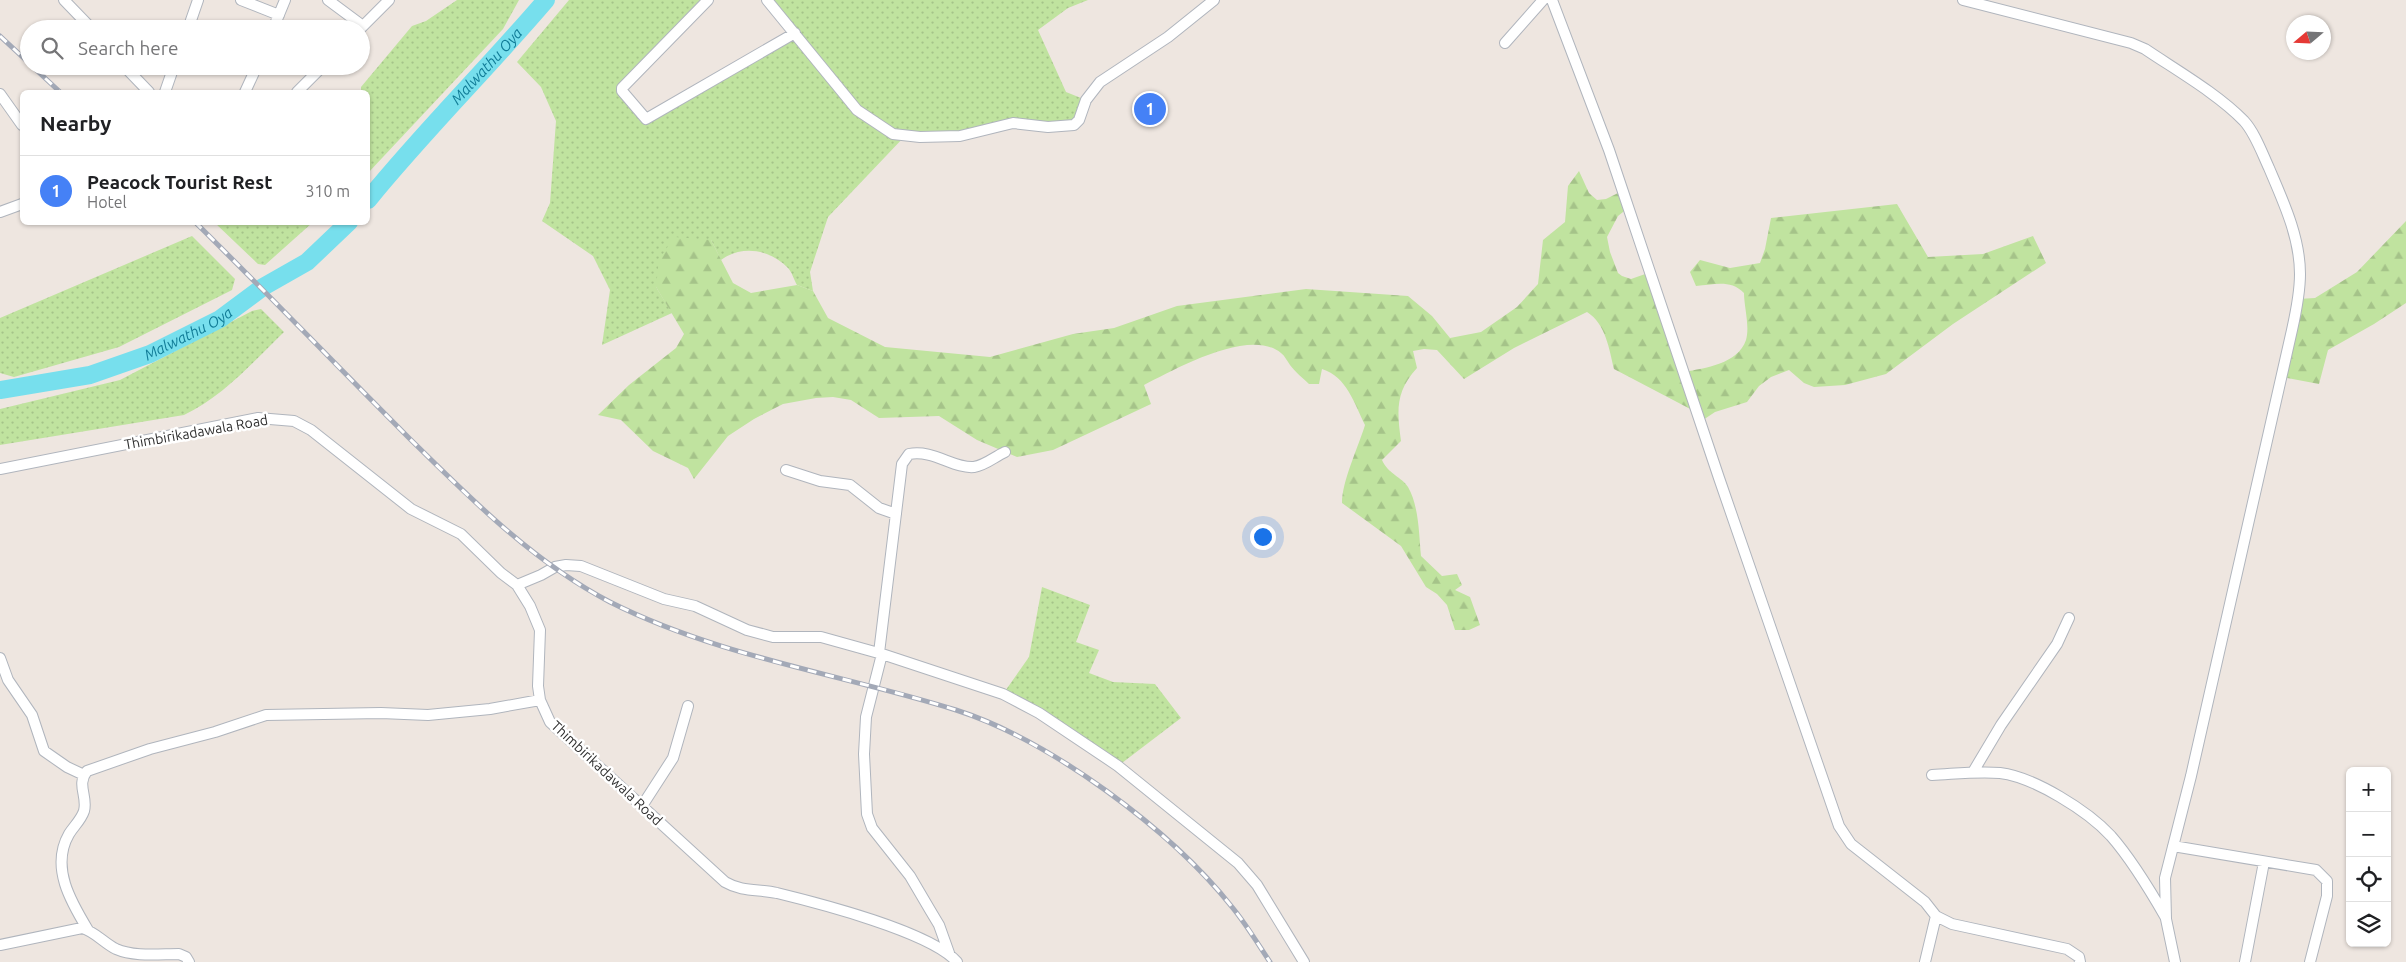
<!DOCTYPE html>
<meta charset="utf-8">
<style>
:root{--surface:#fff;--page:#f6f6f6;--text:#202124;--muted:#757577;--line:#e0e0e0;--accent:#4581f6}
body{margin:0;font-family:Ubuntu,sans-serif;background:var(--page);color:var(--text)}
.controls{position:absolute;right:15px;bottom:15px;display:grid;overflow:hidden;border-radius:8px;box-shadow:0 1px 4px #0004}
.controls button{width:45px;height:45px;display:grid;place-items:center;padding:0;border:0;border-bottom:1px solid var(--line);background:var(--surface);color:var(--text);font:25px sans-serif}
.compass{position:absolute;left:2286px;top:15px;width:45px;height:45px;border-radius:50%;background:var(--surface);box-shadow:0 1px 4px #0004;rotate:251deg}
.you{position:absolute;left:1262px;top:536px;width:18px;height:18px;margin:-12px;border:4px solid #fff;border-radius:50%;background:#1a73e8;box-shadow:0 0 0 8px #1a73e833}
.badge{display:grid;place-items:center;width:32px;height:32px;border-radius:50%;background:var(--accent);color:#fff;font-size:16px;font-weight:700}
.pin{position:absolute;translate:-50% -50%;border:2px solid #fff;box-shadow:0 1px 5px #0006}
.list{margin:0;padding:0;list-style:none}
h2{display:flex;justify-content:space-between;align-items:center;height:65px;margin:0;padding:0 20px;font-size:21px}
h2 small{font-size:16px;font-weight:400;color:var(--muted)}
.list li{display:grid;grid-template-columns:32px 1fr auto;gap:15px;align-items:center;box-sizing:border-box;height:70px;padding:0 20px;border-top:1px solid var(--line)}
.list b{display:block;font-size:19px;white-space:nowrap}
.list p{margin:0;font-size:16px;white-space:nowrap;color:var(--muted)}
.list em{font-size:16px;font-style:normal;color:var(--muted)}
.icon{flex:none;width:28px;height:28px;fill:none;stroke:currentColor;stroke-width:2;stroke-linecap:round;stroke-linejoin:round}
.map{position:relative;flex:none;width:2406px;height:962px;overflow:hidden}
.search{position:absolute;background:var(--surface);box-shadow:0 1px 4px #0004;left:20px;top:20px;width:350px;height:55px;display:flex;align-items:center;gap:12px;box-sizing:border-box;padding:0 18px;border-radius:28px;color:var(--muted);font-size:19px}
.panel{position:absolute;background:var(--surface);box-shadow:0 1px 4px #0004;left:20px;top:90px;width:350px;height:135px;border-radius:8px}
.map>svg:first-child{display:block}
.green{fill:url(#green-dots)}
.forest{fill:url(#forest-firs)}
.lines{fill:none;stroke-linecap:round;stroke-linejoin:round}
.river{stroke:#77dfed;stroke-width:18}
.minor-casing{stroke:#b0b5bd;stroke-width:12}
.minor{stroke:#fff;stroke-width:10}
.rail-casing{stroke:#a3a9b7;stroke-width:5}
.rail{stroke:#fff;stroke-width:3;stroke-dasharray:9;stroke-linecap:butt}
.labels{text-anchor:middle;stroke-width:5;stroke-linejoin:round;paint-order:stroke}
.street-label{font-size:14px;fill:#2d2d2d;stroke:#fff}
.water-label{font-size:15px;font-style:italic;fill:#117c97;stroke:#fff}
</style>
<div class="map">
<svg width="2406" height="962" viewBox="0 0 2406 962">
<defs>
<pattern id="green-dots" width="8" height="8" patternUnits="userSpaceOnUse" patternTransform="scale(1.25)"><rect width="8" height="8" fill="#c0e39f"/><path d="M2 2h.1M6 6h.1" fill="none" stroke="#a5c389" stroke-width="1.8" stroke-linecap="round"/></pattern>
<pattern id="forest-firs" width="22" height="20" patternUnits="userSpaceOnUse" patternTransform="scale(1.25)"><rect width="22" height="20" fill="#c0e39f"/><path d="M5 1l3.5 6h-7zM16 11l3.5 6h-7z" fill="#a5c389"/></pattern>
</defs>
<rect width="100%" height="100%" fill="#eee6e0"/>
<path class="green" d="M457 0H519L503 29 368 173V92H361V87L412 26 426 21Z
M569 0H708L622 88 646 119 794 33 767 0H1088L1068 8 1038 30 1066 92 1086 100 1079 120 973 133 905 136 828 217 810 272 813 291 797 285C794 280 792 272 788 268 770 249 741 245 721 260L711 240 656 287 672 313 602 345 610 290 593 256 542 221 550 203 556 121 541 87 517 62Z
M215 223H312L265 265 258 264Z
M192 236 235 279 232 290 119 347 14 377 0 373V318Z
M261 309 284 332C254 361 223 397 184 415L0 445V409L120 380 252 311Z
M1042 587 1090 605 1076 642 1099 650 1089 673 1113 682 1155 684 1181 718 1118 766 1003 694 1029 657Z"/>
<path class="forest" d="M1579 171 1589 193 1597 200 1606 199 1622 191 1628 208 1618 216 1607 237 1610 252 1618 273 1622 276 1631 279 1651 272 1684 372C1705 368 1738 364 1746 340 1750 326 1744 307 1744 293 1730 279 1714 285 1696 286L1690 272 1700 260 1730 268 1760 263 1765 249 1771 218 1897 204 1928 257 1983 254 2033 236 2046 263 1953 324 1886 374 1845 385 1814 387 1804 383 1789 370 1771 377 1759 386 1747 402 1715 412 1700 422 1696 412 1614 369C1609 349 1606 324 1587 312L1514 348 1464 379 1437 350 1424 349 1413 351 1417 368C1395 392 1397 411 1401 441L1382 460C1388 474 1402 477 1408 487 1419 506 1419 535 1421 556L1442 576 1457 574 1462 585 1455 590 1470 597 1480 625 1469 630H1455L1447 605 1437 594 1426 587 1401 546 1342 503C1342 481 1358 448 1365 425 1354 403 1347 377 1322 369L1319 384H1309C1303 378 1295 372 1290 365 1287 361 1285 356 1281 353 1249 327 1174 370 1144 385L1151 404 1053 450 1017 457 977 440 939 416 879 418 851 400 833 397 816 398 783 404 754 419 728 436 694 479 688 468 653 451 621 420 598 415 629 385 676 348 684 334 656 287 659 260 674 237 711 240 733 283 751 293 797 285 813 291 828 318 885 347 990 357 1073 334 1114 328 1177 306 1306 289 1408 296 1432 316 1450 338 1481 332 1517 307 1538 284 1543 240 1565 222 1568 186Z
M2406 221V303L2374 324 2328 350 2319 384 2282 377 2298 299 2315 298 2357 272Z"/>
<g class="lines">
<g class="river">
<path id="s1" d="M368 200C424 131 488 68 546 0"/>
<path id="s2" d="M0 390 90 375 150 354 220 319 263 287 307 262 349 222"/>
</g>
<defs>
<path id="minor" d="M64 0 92 29
M241 0 279 15
M328 0 363 26
M708 0 622 88V91L646 119 795 33
M767 0 857 110 893 134 920 137 960 136 1013 123 1048 127 1074 125 1079 120 1086 100 1100 82 1168 37 1214 0
M1552 0 1609 150 1719 478 1839 826 1851 844 1925 902 1936 916 1952 924 2067 949 2079 957 2080 962
M1963 0 2131 43 2145 49C2176 70 2218 94 2244 121 2255 133 2262 153 2269 168 2283 201 2300 237 2300 274 2300 293 2296 312 2292 330L2191 776 2165 878 2166 919 2175 962
M188 29 198 0
M273 29 285 0
M360 29 389 0
M1505 43 1543 0
M124 66 149 92
M165 92 174 66
M245 92 257 66
M297 92 323 66
M0 94 22 125
M0 212 22 204
M0 469 258 418 294 421 311 430 411 509 461 534 501 573 517 585 530 606 540 630 538 686 540 700 550 722 725 882C742 892 758 889 777 893 818 903 931 932 957 962
M786 470 820 481 850 485 879 508 896 514
M517 585 541 575 555 567 566 565 581 566 664 599 695 606 747 630 773 637H821L882 654 1003 694 1039 713 1118 766 1238 863 1257 885 1304 962
M879 653 902 464 909 454C933 449 954 469 974 467 986 465 994 457 1005 452
M882 654 866 717 864 754 867 814 872 828 910 876 930 910 939 925 949 953
M0 658 8 680 32 715 44 751 67 767 84 775
M1973 772 2001 725 2057 644 2069 618
M1932 775C1954 774 1977 771 2000 773 2034 777 2088 811 2111 836 2132 860 2150 890 2166 918
M642 806 673 758 688 706
M2173 846 2316 870 2327 881V896L2310 962
M88 930C71 902 50 867 69 834 74 826 81 820 84 811 88 796 76 785 87 771L150 749 215 732 266 715 381 713 428 715 490 709 540 700
M0 945 82 928C94 931 104 943 116 949 134 957 159 954 179 954L186 957 189 962
M1925 962 1936 916
M2245 962 2264 862"/>
</defs>
<use href="#minor" class="minor-casing"/>
<use href="#minor" class="minor"/>
<defs>
<path id="rail" d="M0 36 29 63
M32 66 60 92
M195 222C267 293 337 366 408 437 470 498 533 562 610 602 719 657 841 674 956 710 1050 740 1171 830 1232 907 1246 924 1258 944 1270 962"/>
</defs>
<use href="#rail" class="rail-casing"/>
<use href="#rail" class="rail"/>
</g>
<g class="labels">
<g class="street-label">
<text transform="translate(196 432) rotate(-10)" y="5">Thimbirikadawala Road</text>
<text transform="translate(607 773) rotate(43)" y="5">Thimbirikadawala Road</text>
</g>
<g class="water-label">
<text dy="5" stroke="none"><textPath href="#s1" startOffset="179">Malwathu Oya</textPath></text>
<text dy="5" stroke="none"><textPath href="#s2" startOffset="198">Malwathu Oya</textPath></text>
</g>
</g>
</svg>
<div class="controls">
<button>+</button>
<button>−</button>
<button><svg class="icon" aria-label="locate" viewBox="0 0 24 24"><circle cx="12" cy="12" r="6"/><path d="M12 2v4M12 18v4M2 12h4M18 12h4"/></svg></button>
<button><svg class="icon" aria-label="layers" viewBox="0 0 24 24"><path d="M12 4l9 5-9 5-9-5zM3 14l9 5 9-5"/></svg></button>
</div>
<svg class="compass" viewBox="-18 -18 36 36"><path d="M0-13l5 13h-10z" fill="#e53935"/><path d="M0 13l5-13h-10z" fill="#757577"/></svg>
<div class="you"></div>
<div class="pin badge" style="left:1150px;top:109px">1</div>
<div class="search"><svg class="icon" aria-label="search" viewBox="0 0 24 24"><circle cx="10" cy="10" r="6"/><path d="M15 15l6 6"/></svg>Search here</div>
<section class="panel">
<h2>Nearby<small></small></h2>
<ul class="list">
<li><span class="badge">1</span><div><b>Peacock Tourist Rest</b><p>Hotel</p></div><em>310 m</em></li>
</ul>
</section>
</div>
